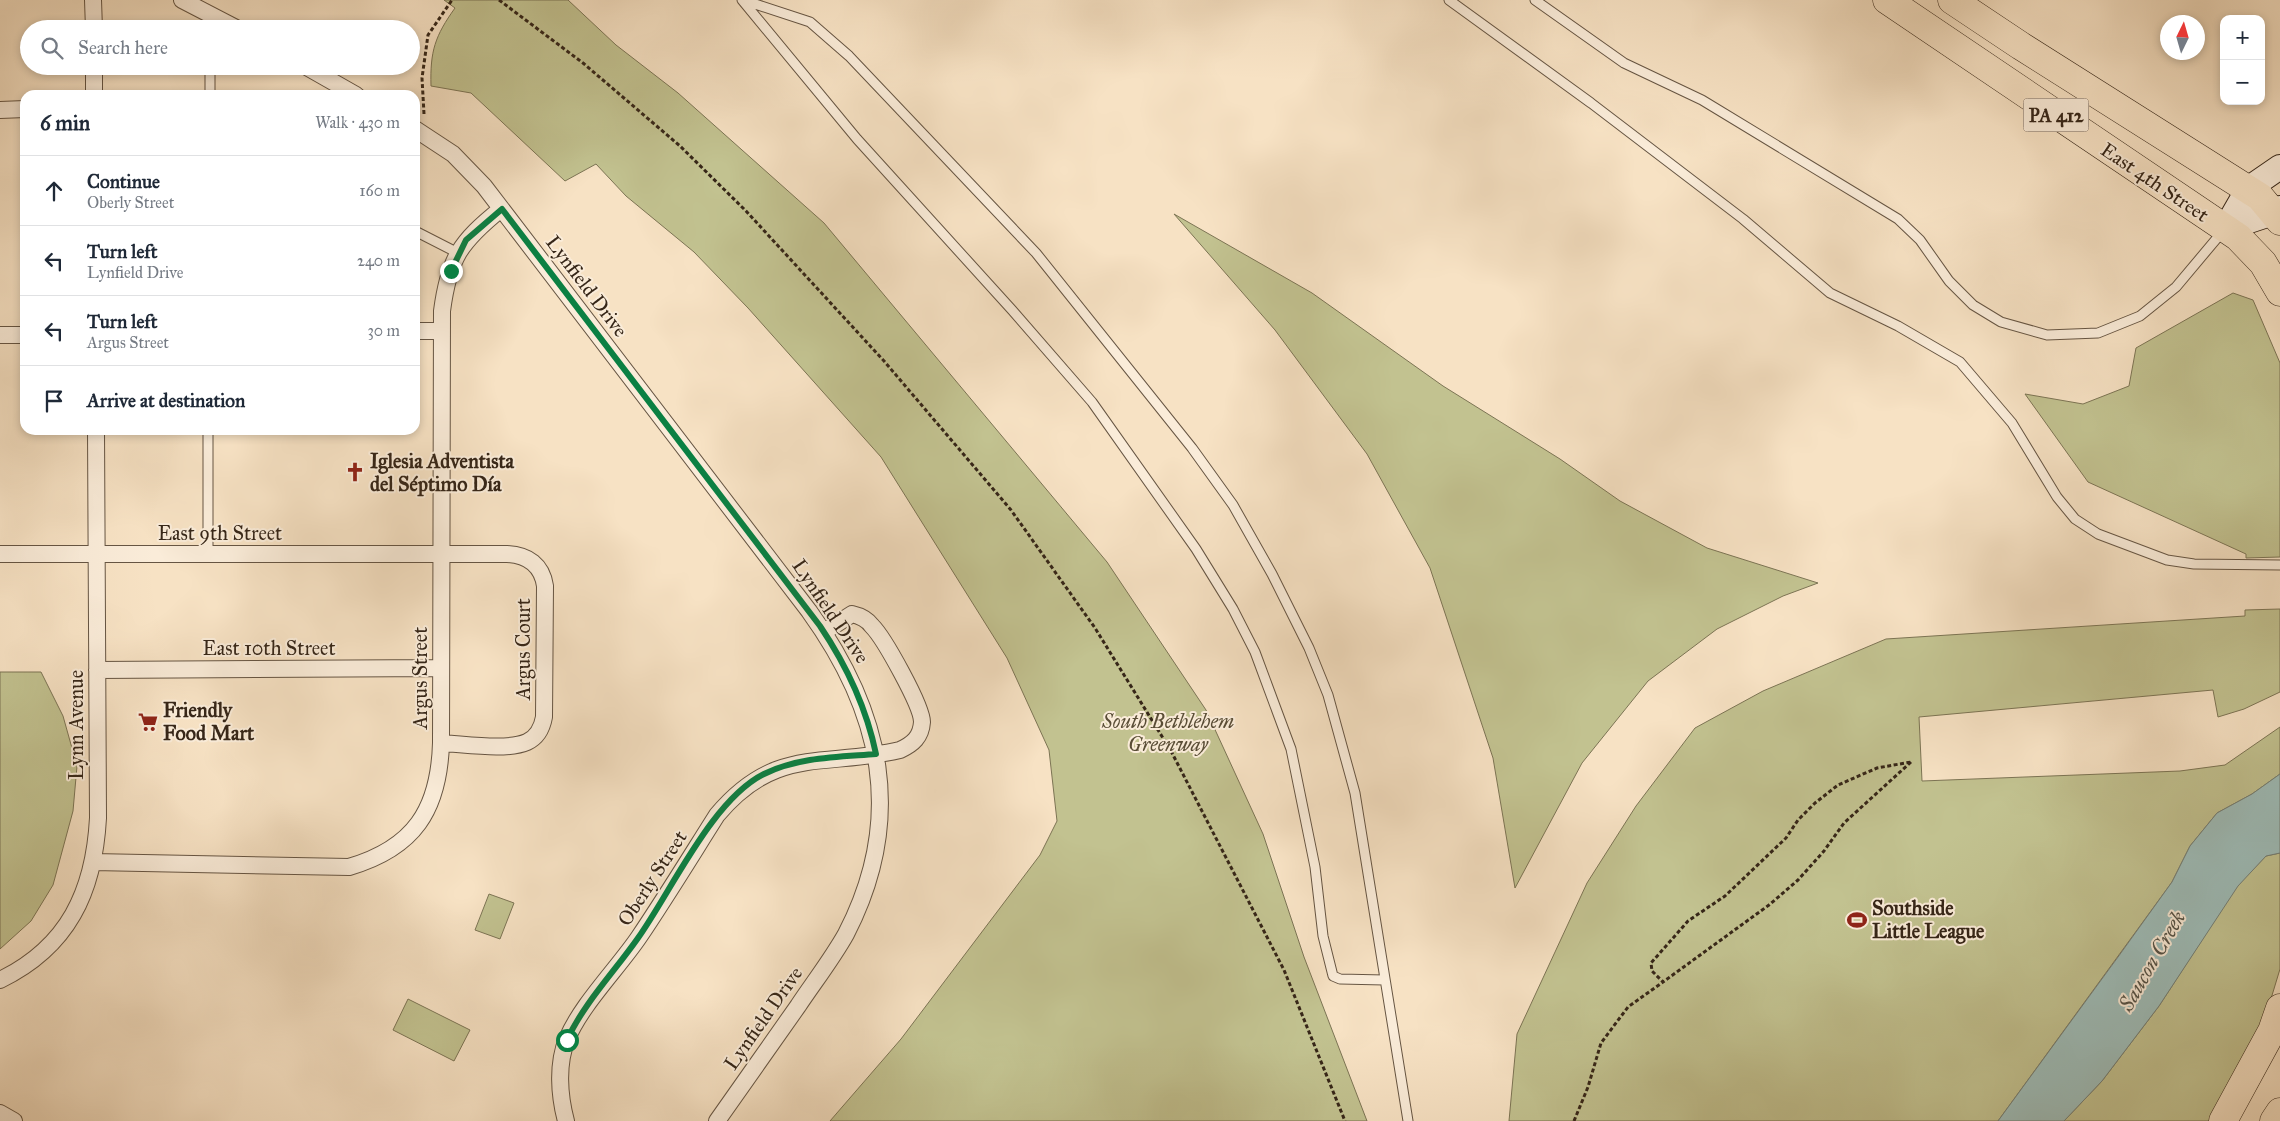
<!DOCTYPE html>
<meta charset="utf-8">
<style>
:root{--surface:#fff;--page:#f6f6f7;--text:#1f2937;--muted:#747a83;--line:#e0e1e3}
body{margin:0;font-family:"IM FELL Great Primer",serif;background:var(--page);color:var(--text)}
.controls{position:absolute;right:15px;top:15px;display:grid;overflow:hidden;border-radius:10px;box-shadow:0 2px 8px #0003}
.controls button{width:45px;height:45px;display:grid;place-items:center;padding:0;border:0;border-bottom:1px solid var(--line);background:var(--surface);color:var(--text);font:25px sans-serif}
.compass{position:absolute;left:2160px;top:15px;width:45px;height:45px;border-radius:50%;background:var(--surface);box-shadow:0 2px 8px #0003;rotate:5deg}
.stop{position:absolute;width:15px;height:15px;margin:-11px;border:4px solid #0b8043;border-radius:50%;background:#fff}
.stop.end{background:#0b8043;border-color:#fff;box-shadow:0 1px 5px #0008}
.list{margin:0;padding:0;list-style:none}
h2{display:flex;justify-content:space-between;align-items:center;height:65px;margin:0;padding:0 20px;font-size:21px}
h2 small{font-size:16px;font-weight:400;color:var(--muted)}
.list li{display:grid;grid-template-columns:32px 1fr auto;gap:15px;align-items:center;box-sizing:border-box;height:70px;padding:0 20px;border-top:1px solid var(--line)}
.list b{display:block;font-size:19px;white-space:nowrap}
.list p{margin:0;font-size:16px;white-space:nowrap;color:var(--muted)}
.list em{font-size:16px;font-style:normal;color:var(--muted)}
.icon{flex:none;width:28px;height:28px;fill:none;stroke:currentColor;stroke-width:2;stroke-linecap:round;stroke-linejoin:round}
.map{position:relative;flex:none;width:2280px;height:1121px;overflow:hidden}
.search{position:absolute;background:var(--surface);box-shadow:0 2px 8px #0003;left:20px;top:20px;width:400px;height:55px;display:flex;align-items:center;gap:12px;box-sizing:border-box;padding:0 18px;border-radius:28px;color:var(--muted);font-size:19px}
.panel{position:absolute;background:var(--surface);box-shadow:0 2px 8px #0003;left:20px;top:90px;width:400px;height:345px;border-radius:15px}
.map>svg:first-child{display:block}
.green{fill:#c2c290;stroke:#7c7454}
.water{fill:#9ebdb9;stroke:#748179}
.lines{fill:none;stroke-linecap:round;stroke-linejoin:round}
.lane-casing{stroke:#665543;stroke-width:11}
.street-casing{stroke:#665543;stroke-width:18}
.secondary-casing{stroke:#362618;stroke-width:26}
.highway-casing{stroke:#362618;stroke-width:29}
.path{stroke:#362618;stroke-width:3;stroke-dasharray:4 2.5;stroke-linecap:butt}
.lane{stroke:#faecd9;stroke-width:9}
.street{stroke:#faecd9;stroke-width:16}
.secondary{stroke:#faecd9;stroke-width:24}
.highway{stroke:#f7e2c4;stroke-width:28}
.route{stroke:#0b8043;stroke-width:6}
.labels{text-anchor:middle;stroke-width:4;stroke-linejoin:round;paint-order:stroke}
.shield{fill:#faecd9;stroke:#716152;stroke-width:1}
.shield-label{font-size:19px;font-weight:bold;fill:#362618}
.street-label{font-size:20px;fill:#362618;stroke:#faecd9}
.poi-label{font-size:20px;font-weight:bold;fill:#362618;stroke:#faecd9;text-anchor:start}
.park-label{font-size:20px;font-style:italic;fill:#594d36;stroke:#faecd9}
.water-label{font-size:21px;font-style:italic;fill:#555348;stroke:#faecd9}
</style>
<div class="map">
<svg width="2280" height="1121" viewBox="0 0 2280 1121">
<rect width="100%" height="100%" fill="#f7e2c4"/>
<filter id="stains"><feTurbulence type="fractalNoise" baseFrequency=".004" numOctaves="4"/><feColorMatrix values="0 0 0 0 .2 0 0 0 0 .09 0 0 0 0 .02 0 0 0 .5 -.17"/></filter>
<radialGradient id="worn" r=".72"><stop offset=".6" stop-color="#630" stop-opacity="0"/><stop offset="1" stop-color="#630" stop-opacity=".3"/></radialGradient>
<path class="green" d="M444 0H568L616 45 678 93 824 223 1107 562 1206 710 1263 834 1304 957 1367 1121H830L901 1039 1040 855 1057 821 1049 750 1007 658 881 457 748 308 694 252 626 196 596 164 565 181 471 93 431 86C430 51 435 36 455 8Z
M1174 214 1312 293 1443 386 1560 459 1620 501 1707 548 1818 583 1783 596 1717 629 1648 681 1582 763 1515 888 1493 758 1430 568 1367 454 1275 330Z
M2233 293 2253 300 2280 363V557L2246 558V554L2088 482 2025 394 2083 404 2129 386 2136 348Z
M2280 609V692L2244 709 2218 717 2213 690 1919 717 1922 781 2180 771 2225 765 2280 727V774L2252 794 2217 813 2190 846 2172 882 1998 1121H1509L1517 1034 1587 883 1636 806 1695 728 1763 691 1886 639 2245 616V610Z
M0 672H41L63 716 77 766 73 811 53 885 31 921 0 949Z
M2280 853V969L2270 1002 2256 1034 2210 1121H2064L2102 1081 2159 1006 2237 886 2266 856Z
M489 894 514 903 500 939 475 930Z
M408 999 470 1030 454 1061 393 1030Z"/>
<path class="water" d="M2280 774V853L2266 856 2238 886 2159 1006 2102 1081 2064 1121H1998L2118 957 2172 882 2190 846 2217 813 2252 794Z"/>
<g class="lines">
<defs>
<path id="lane" d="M742 0 857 139 1012 310 1092 402 1196 549 1233 609 1255 652 1291 749 1315 867 1323 936 1333 976 1340 979 1384 980
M743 0 810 22 849 56 1036 253 1192 448 1233 505 1272 574 1309 648 1328 695 1355 793 1408 1121
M1449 0 1591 103 1743 219 1830 293 1898 326 1960 362 2012 423 2057 497 2075 519 2098 534 2167 560 2194 564 2280 565
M1535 0 1624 63 1702 100 1898 219 1920 240 1949 281 1973 305 2001 322 2047 335 2098 333 2140 316 2176 287 2223 231
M210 29V13
M210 95V66
M415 231 458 253
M208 554V430"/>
<path id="street" d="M93 0 94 29
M182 0 238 29
M94 66V95
M305 66 356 95
M0 110 25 109
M415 129 453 154 484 186 809 611C882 712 906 818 846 934 832 959 814 982 798 1006 771 1044 744 1083 717 1121
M415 331H440
M0 335H25
M0 554H507C528 555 542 565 545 586L544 717C542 728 538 737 527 742 507 751 464 744 441 743
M97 670 441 668
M93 862 349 867C414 848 439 810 441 743L442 311C449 258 460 242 501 209
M0 980C68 947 94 892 98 818L96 430
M0 1113 14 1121
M566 1121C559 1095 557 1064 567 1039 581 1005 618 968 639 937 666 897 691 856 717 815 776 745 823 768 900 750 913 744 921 737 922 722 922 706 884 638 872 626 867 619 861 616 852 614L824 632"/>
<path id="secondary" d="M2225 229 2248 189 2280 167
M2225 229 2273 213 2280 208"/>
<path id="highway" d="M1887 0 2238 237 2263 263 2280 292
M1952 0 2021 46 2260 197 2280 221
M2223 1121 2272 1031 2280 1008
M2274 1121 2280 1112"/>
</defs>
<use href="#lane" class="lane-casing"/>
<use href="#street" class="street-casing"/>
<use href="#secondary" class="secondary-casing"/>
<use href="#highway" class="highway-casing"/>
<path class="path" d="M499 0 583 63 680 146 746 211 884 361 1011 510 1095 628 1171 751 1284 970 1345 1121
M424 114 422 78 428 35 452 0
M1911 762 1844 823 1824 851 1798 880 1769 905 1663 982 1652 971 1651 963 1688 921 1725 896 1786 838 1798 820 1815 803 1838 785 1877 768Z
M1574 1121 1588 1087 1601 1043 1628 1007 1663 982"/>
<use href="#lane" class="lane"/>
<use href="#street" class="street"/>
<use href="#secondary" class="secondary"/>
<use href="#highway" class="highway"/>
</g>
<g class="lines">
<path class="route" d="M451 271 466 240 502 209 820 626C847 666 866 706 876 754 839 757 798 757 764 774 712 800 672 890 638 938 615 971 584 1003 567 1040"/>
</g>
<defs>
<symbol id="church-bare" viewBox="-9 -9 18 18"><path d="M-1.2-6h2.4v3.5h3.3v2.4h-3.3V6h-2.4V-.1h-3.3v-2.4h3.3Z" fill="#8f2418" stroke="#faecd9" stroke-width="2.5" paint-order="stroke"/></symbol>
<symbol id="supermarket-bare" viewBox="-9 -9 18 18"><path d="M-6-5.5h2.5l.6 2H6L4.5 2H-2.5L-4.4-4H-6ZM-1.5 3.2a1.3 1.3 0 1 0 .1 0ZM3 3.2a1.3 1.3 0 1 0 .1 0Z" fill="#8f2418" stroke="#faecd9" stroke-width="2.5" paint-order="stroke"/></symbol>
<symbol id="stadium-bare" viewBox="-9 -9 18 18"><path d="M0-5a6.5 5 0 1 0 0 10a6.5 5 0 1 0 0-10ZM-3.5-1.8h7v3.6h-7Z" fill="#8f2418" stroke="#faecd9" stroke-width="2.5" paint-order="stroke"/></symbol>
</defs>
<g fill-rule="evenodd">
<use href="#church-bare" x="341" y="458" width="28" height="28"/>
<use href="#supermarket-bare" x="134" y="708" width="28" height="28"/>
<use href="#stadium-bare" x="1843" y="906" width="28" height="28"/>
</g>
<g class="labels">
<rect class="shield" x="2023.5" y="98.5" width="65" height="33" rx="4"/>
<g class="shield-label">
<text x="2056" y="122">PA 412</text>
</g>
<g class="street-label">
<text transform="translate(2155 182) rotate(34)" y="7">East 4th Street</text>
<text transform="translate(587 286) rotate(53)" y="7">Lynfield Drive</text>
<text x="220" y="540">East 9th Street</text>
<text transform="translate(831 611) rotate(56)" y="7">Lynfield Drive</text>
<text x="269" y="655">East 10th Street</text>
<text transform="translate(523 649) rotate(-90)" y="7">Argus Court</text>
<text transform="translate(420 678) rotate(-90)" y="7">Argus Street</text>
<text transform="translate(76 725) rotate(-90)" y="7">Lynn Avenue</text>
<text transform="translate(652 878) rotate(-57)" y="7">Oberly Street</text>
<text transform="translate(763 1018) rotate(-55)" y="7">Lynfield Drive</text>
</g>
<g class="poi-label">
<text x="370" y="468">Iglesia Adventista<tspan x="370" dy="23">del Séptimo Día</tspan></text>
<text x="163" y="717">Friendly<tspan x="163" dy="23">Food Mart</tspan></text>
<text x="1872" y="915">Southside<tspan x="1872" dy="23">Little League</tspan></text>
</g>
<g class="park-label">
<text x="1168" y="728">South Bethlehem<tspan x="1168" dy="23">Greenway</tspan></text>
</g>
<g class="water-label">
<text transform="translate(2152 961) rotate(-60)" y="7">Saucon Creek</text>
</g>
</g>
<rect width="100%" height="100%" filter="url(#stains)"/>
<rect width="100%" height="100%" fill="url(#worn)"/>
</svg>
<div class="controls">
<button>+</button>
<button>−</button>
</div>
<svg class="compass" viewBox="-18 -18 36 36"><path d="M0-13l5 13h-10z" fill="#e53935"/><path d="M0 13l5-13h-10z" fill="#747a83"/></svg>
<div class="stop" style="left:567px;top:1040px"></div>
<div class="stop end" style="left:451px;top:271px"></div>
<div class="search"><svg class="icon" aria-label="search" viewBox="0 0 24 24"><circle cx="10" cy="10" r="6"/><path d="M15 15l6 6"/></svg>Search here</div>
<section class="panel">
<h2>6 min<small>Walk · 430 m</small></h2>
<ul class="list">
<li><svg class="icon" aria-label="ahead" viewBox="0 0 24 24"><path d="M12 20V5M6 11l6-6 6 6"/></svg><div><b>Continue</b><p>Oberly Street</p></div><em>160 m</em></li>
<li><svg class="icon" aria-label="left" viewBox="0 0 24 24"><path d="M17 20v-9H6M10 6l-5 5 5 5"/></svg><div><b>Turn left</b><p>Lynfield Drive</p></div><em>240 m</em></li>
<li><svg class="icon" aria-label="left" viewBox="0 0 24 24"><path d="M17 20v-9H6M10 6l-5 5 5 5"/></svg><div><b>Turn left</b><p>Argus Street</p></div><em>30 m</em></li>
<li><svg class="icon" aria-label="arrive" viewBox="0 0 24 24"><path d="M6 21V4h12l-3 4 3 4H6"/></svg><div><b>Arrive at destination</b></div></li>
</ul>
</section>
</div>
